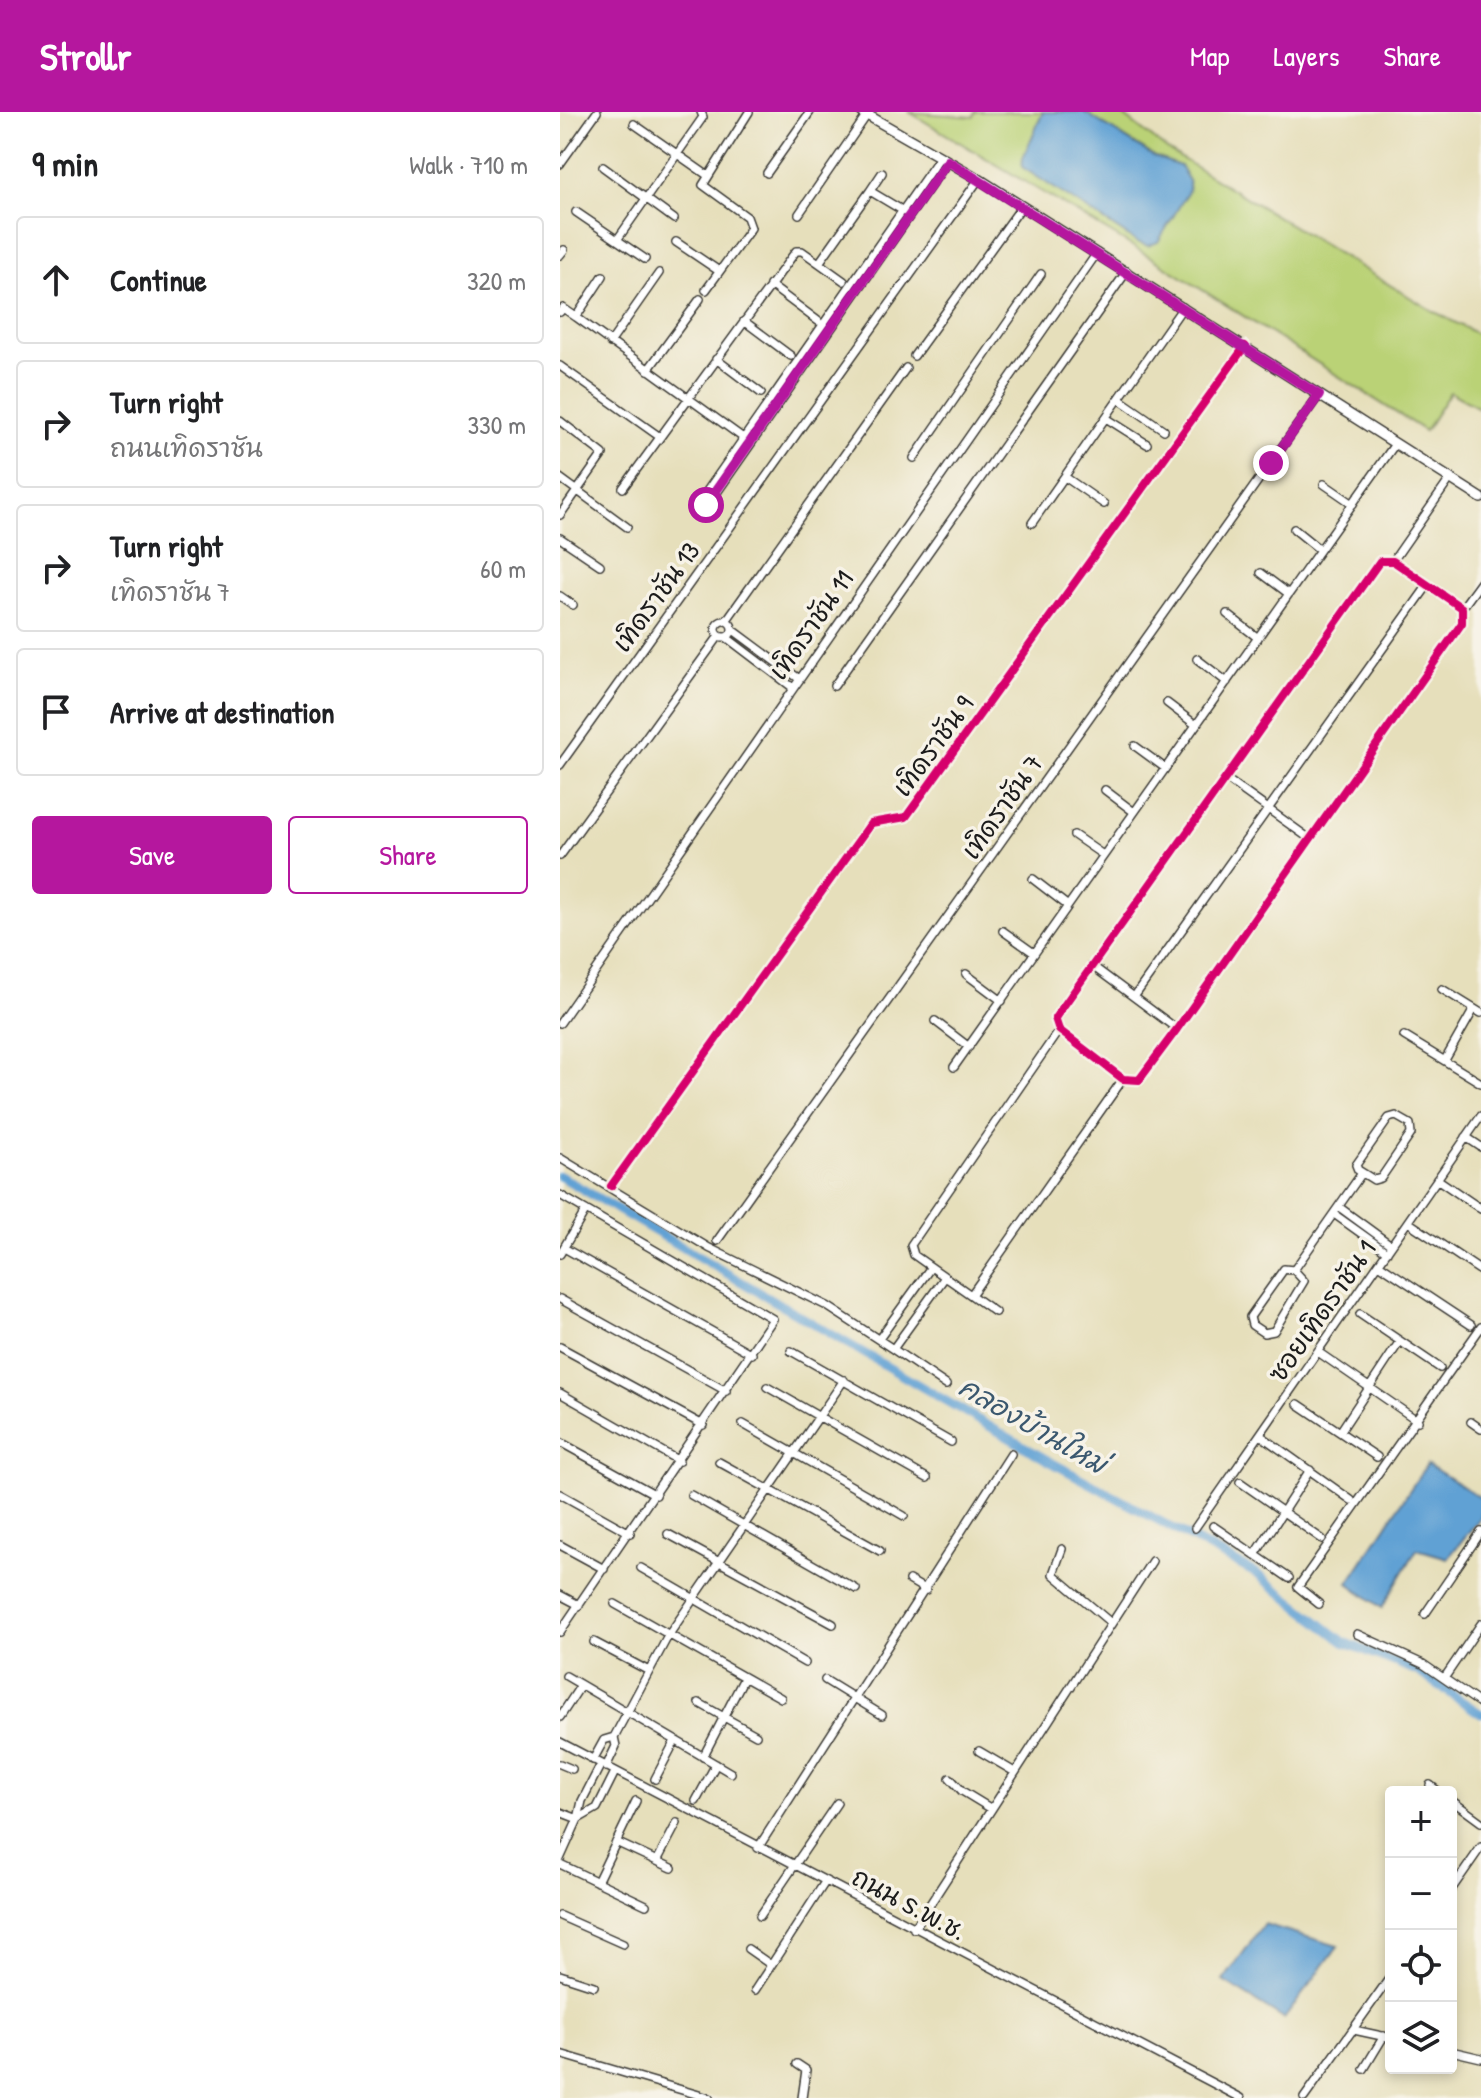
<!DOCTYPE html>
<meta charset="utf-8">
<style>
:root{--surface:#fff;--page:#f2f2f2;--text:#202124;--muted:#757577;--line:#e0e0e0;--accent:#b5179e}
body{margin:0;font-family:"Patrick Hand","Playpen Sans Thai",sans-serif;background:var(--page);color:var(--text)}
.controls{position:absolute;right:24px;bottom:24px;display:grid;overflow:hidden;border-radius:8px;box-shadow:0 4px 12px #0003}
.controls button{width:72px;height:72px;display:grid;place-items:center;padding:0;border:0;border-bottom:2px solid var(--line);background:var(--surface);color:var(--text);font:40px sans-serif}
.stop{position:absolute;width:24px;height:24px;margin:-18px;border:6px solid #b5179e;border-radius:50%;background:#fff}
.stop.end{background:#b5179e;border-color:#fff;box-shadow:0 2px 8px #0008}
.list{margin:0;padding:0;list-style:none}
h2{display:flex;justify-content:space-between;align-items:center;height:104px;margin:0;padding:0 32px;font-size:34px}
h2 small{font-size:26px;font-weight:400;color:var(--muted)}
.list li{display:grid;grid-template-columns:52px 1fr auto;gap:24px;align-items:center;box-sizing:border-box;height:128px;margin:0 16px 16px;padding:0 16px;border:2px solid var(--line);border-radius:8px}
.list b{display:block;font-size:30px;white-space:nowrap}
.list p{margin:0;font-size:26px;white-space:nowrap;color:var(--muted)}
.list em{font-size:26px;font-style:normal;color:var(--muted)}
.actions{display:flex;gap:16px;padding:24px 32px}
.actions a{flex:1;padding:18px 0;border:2px solid var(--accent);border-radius:8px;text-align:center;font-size:28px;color:var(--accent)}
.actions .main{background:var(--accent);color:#fff}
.icon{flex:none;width:44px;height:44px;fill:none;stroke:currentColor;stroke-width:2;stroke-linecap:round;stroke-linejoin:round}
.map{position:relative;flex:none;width:921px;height:1986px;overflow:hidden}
header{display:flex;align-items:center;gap:48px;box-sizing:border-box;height:112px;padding:0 40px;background:var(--accent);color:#fff}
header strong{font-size:38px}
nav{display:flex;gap:44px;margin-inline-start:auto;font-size:28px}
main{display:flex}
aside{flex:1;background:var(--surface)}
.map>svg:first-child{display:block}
.green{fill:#bad276;stroke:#6b7749;stroke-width:2}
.water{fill:#61a1d4;stroke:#3e5e78;stroke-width:2}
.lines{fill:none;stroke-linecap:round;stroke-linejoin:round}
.canal{stroke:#61a1d4;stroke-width:9}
.minor-casing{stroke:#3a3934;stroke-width:10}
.tertiary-casing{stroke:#3a3934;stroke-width:12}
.minor{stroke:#fff;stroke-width:7}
.tertiary{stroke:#fff;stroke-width:9}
.cycleway-casing{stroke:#f7f3e8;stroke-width:13}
.cycleway{stroke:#d6006c;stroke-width:8}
.route{stroke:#b5179e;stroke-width:10}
.labels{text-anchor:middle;stroke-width:7;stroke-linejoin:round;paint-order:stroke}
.street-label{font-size:26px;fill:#1c1c1c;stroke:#f7f3e8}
.water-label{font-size:28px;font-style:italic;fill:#3b586f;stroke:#f7f3e8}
</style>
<header>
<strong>Strollr</strong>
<nav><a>Map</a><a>Layers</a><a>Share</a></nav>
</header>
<main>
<aside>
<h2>9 min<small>Walk · 710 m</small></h2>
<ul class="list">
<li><svg class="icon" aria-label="ahead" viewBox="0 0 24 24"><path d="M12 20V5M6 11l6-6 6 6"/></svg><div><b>Continue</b></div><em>320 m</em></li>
<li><svg class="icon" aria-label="right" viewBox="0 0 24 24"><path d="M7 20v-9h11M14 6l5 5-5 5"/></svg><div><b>Turn right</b><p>ถนนเทิดราชัน</p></div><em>330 m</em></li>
<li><svg class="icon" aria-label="right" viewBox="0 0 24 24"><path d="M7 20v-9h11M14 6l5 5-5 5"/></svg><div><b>Turn right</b><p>เทิดราชัน 7</p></div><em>60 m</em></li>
<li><svg class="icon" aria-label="arrive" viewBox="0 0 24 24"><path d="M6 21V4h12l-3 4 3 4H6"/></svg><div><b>Arrive at destination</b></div></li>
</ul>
<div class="actions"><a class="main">Save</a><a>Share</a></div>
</aside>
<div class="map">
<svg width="921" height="1986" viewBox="0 0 921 1986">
<rect width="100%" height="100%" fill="#f7f3e8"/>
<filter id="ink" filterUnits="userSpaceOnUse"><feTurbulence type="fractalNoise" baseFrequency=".0125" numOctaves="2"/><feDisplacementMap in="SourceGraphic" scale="16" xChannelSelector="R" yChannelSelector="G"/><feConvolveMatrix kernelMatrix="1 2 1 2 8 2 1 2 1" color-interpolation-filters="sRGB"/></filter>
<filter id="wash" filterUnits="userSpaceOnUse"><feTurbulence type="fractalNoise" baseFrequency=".006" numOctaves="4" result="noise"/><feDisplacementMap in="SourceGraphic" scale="32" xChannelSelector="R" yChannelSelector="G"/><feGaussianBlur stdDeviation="1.8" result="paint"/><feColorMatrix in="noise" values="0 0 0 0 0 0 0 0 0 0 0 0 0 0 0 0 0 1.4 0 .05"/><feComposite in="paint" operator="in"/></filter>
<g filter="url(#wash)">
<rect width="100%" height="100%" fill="#e6dfbb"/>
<path class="green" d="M349 0 413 5 415 0H483L463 46V55L577 130 620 54 596 45 524 0H559L606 37 871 198 921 224V297L890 280 865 319 592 146Z"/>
<path class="water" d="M483 0H524L595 45 620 54 629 69V78L598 130 588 134 577 130 462 55 463 46Z
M867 1352 921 1386V1405L888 1446 857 1437 822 1496 788 1471Z
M704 1812 778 1834 724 1907 663 1869Z"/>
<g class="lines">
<path class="canal" d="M0 1064 489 1349 697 1462 784 1530 857 1559 921 1602"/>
</g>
</g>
<g filter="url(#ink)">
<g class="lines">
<defs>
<path id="minor" d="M74 12 147 63
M380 45 140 389 149 392 388 49
M0 52 37 0
M43 55 114 107
M207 61 250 0
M310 79 322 61
M16 100 85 147
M239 102 307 3
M57 128 143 5 141 0
M116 130 159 159
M0 143 4 138
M259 151 310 79 345 100
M210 173 258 209
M146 178 191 116 187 105 143 73 189 0
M0 200 3 196 16 205 43 164
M16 205 186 328
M184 209 231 244
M50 231 99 161
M354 244 462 94
M156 247 201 281
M0 254 100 325
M88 258 140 187
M559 287 604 318
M546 306 587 332
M0 309 43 342 0 403
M354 346 481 162
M505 365 544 392
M0 366 67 415
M764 372 793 392
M63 376 236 139H242L284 169
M472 411 623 195
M734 417 760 438
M0 426 40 453
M820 449H833L902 496V511L617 917 579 968 563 967 499 918 495 906Z
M833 449 890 367
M701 461 729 482
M0 484 13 493
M902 496 921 470
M667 502 698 526
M156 517a8 8 0 1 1 16 0a8 8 0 1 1-16 0Z
M166 509 346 256
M172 517 238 566
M166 525 232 575
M637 547 667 570
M274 574 567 159
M607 591 636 613
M575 634 605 656
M0 653 419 67
M665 666 750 727
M545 678 574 700
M514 723 543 743
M0 744 159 524
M473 767 508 794
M443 819 474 841
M531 853 617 917
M406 862 442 889
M882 877 921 901
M574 885 868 473
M375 909 409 935
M0 911 537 141
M844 924 921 971
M885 948 914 897
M394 955 835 332
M836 1004 850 1012 851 1022 821 1066 814 1068 798 1058 796 1053 829 1006Z
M906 1025 921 1035
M0 1046 149 1136 267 1194 333 1237 385 1165
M877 1067 921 1097
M51 1074 311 711 346 705 685 234
M0 1083 213 1207 0 1520
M779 1095 831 1133
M774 1102 827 1140
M848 1110 921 1159
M157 1129 759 283
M4 1136 192 1242
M0 1142 26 1098
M819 1152 911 1213
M724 1157 734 1158 744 1169 714 1219 704 1221 692 1213 690 1205Z
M734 1158 802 1061
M411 1183 563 967
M0 1187 166 1279
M435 1200 354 1143 351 1133 499 918
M800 1202 880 1256
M319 1227 371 1155
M0 1235 143 1313
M333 1237 386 1273
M231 1239 391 1330
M758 1240 858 1309
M207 1275 367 1366
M0 1281 119 1349
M738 1292 817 1345
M911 1310 921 1317
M183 1312 344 1404
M780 1320 840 1229
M700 1323 791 1388
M0 1330 96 1383
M159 1350 320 1439
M680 1370 762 1427
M0 1382 70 1421
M131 1383 296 1477
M653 1414 729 1466
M635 1416 921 1004
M108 1422 273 1512
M0 1433 44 1457
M502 1437 493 1462 551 1511
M695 1443 750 1358
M81 1456 245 1551
M349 1468 366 1478
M0 1483 19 1493
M55 1492 221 1586
M759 1492 738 1475 921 1215
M865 1502 921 1420
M797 1522 863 1552 921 1592
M34 1530 87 1558
M6 1564 171 1661
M885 1565 921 1512
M265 1568 322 1603
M139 1591 196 1623
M0 1605 21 1573
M0 1630 681 1986
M419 1639 453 1659
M143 1645 184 1566
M33 1648 44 1628 54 1625
M0 1652 12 1657
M41 1652 22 1689 18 1707 37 1696 55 1660
M46 1655 56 1634 54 1625 108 1524 284 1268
M390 1666 402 1679 430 1696
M95 1667 115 1629
M870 1673 879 1680
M891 1688 921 1710
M136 1689 156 1652
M0 1700 18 1707 0 1747
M56 1730 112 1756
M198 1736 451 1342
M97 1749 117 1711
M0 1752 86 1793
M37 1770 76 1689
M891 1778 921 1735
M0 1804 63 1832
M200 1804 277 1691
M354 1817 592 1449
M188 1837 211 1853
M0 1863 34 1874
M195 1878 265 1770
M794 1918 831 1926
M891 1939 921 1946
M0 1942 149 1986
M237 1952 246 1958 242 1986
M804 1957 824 1924
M744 1986 831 1864"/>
<path id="tertiary" d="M302 0 419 67 921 386"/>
</defs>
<use href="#minor" class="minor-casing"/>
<use href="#tertiary" class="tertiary-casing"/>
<use href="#minor" class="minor"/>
<use href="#tertiary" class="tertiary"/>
<defs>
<path id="cycleway" d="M820 449H833L902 496V511L617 917 579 968 563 967 499 918 495 906Z
M51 1074 311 711 346 705 685 234"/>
</defs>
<use href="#cycleway" class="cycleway-casing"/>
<use href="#cycleway" class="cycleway"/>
</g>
</g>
<g class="lines" filter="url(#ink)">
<path class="route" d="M146 393 388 49 759 283 711 351"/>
</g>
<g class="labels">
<g class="street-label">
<text transform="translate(96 485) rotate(-54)" y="9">เทิดราชัน 13</text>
<text transform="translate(251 513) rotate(-55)" y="9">เทิดราชัน 11</text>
<text transform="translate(373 634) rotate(-54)" y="9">เทิดราชัน 9</text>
<text transform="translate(442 695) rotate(-55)" y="9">เทิดราชัน 7</text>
<text transform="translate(762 1199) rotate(-55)" y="9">ซอยเทิดราชัน 1</text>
<text transform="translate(349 1792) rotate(28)" y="9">ถนน ร.พ.ช.</text>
</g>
<g class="water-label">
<text transform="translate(473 1313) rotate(30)" y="10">คลองบ้านใหม่</text>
</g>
</g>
</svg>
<div class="controls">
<button>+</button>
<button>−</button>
<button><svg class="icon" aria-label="locate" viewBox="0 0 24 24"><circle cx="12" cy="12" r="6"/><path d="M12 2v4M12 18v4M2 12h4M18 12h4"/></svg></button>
<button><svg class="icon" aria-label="layers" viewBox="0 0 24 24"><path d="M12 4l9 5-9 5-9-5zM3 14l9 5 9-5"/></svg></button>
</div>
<div class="stop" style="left:146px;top:393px"></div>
<div class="stop end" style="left:711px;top:351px"></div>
</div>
</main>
